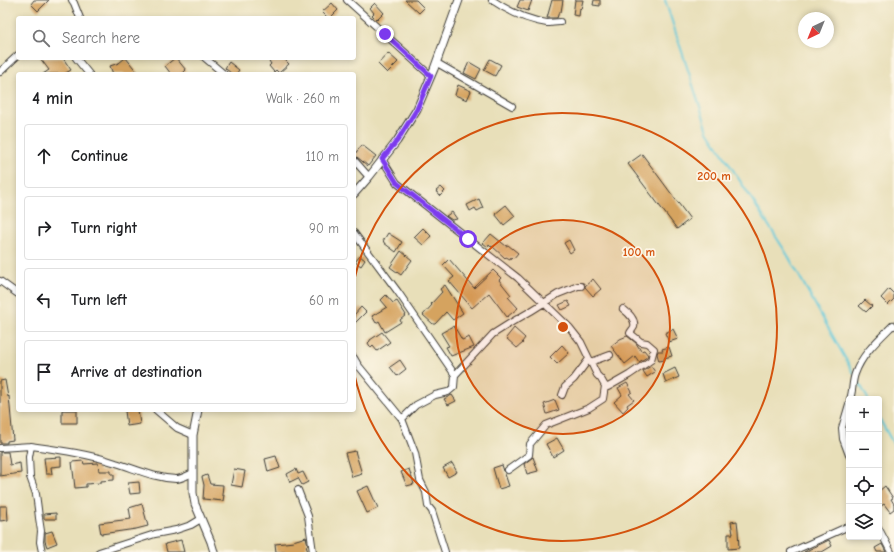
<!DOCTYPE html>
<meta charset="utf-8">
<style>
:root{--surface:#fff;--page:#f2f2f2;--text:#202124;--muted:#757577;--line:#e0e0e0}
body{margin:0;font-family:"Comic Neue",sans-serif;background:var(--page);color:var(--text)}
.controls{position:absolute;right:12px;bottom:12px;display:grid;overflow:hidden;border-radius:4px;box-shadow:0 2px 6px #0003}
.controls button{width:36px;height:36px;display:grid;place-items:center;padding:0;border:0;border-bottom:1px solid var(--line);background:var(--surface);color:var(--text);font:20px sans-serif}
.compass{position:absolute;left:798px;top:12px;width:36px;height:36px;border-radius:50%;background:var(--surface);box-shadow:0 2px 6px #0003;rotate:223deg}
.stop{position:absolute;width:12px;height:12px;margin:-9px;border:3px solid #7c3aed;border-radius:50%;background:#fff}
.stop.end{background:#7c3aed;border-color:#fff;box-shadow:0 1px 4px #0008}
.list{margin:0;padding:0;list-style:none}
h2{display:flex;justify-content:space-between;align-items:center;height:52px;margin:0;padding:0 16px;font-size:17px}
h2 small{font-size:13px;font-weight:400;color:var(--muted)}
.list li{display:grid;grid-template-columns:26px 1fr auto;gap:12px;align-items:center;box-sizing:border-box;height:64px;margin:0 8px 8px;padding:0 8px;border:1px solid var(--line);border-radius:4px}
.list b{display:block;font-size:15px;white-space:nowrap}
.list em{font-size:13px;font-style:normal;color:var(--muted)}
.icon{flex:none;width:22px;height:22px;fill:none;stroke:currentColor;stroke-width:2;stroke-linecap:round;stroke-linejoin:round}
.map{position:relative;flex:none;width:894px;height:552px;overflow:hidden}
.search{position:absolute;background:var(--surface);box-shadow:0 2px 6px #0003;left:16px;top:16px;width:340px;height:44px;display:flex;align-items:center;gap:10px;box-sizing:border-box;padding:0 14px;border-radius:4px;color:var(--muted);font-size:15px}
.panel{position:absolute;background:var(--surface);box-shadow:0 2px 6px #0003;left:16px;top:72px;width:340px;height:340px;border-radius:4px}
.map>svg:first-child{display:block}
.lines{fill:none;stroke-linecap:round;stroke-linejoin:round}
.stream{stroke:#60c9db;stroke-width:2}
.building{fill:#d5a35f}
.minor-casing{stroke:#3b3934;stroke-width:8}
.tertiary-casing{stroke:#3b3934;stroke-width:9}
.minor{stroke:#fff;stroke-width:6}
.tertiary{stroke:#fff;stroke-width:7}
.route{stroke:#7c3aed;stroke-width:5}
.ring{fill:none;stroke:#d4530e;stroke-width:2}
.centre{fill:#d4530e;stroke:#fcf5e5;stroke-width:2}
.ring-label{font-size:12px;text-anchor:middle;font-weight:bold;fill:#d4530e;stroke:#fcf5e5;stroke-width:3.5;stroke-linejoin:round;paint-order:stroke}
</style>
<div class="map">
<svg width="894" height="552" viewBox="0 0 894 552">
<rect width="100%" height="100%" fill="#fcf5e5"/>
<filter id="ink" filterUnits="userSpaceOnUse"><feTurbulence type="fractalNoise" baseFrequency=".025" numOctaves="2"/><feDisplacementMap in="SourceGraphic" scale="8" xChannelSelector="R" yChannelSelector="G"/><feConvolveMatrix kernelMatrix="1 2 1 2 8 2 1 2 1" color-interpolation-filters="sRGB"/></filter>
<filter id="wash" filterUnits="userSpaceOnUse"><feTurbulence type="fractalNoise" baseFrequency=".012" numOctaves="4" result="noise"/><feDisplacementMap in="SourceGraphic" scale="16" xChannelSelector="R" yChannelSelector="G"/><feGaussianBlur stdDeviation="0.9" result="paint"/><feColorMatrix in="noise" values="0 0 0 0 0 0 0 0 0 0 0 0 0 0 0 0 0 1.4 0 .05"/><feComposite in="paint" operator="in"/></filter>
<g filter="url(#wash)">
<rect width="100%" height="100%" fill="#e8dfb9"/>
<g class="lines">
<path class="stream" d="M665 0 708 131 787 254 854 374
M856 377 868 399
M879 418 894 445"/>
</g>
<g id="blocks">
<path class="building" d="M34 0H49L38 11 31 4Z
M405 0H416L424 8 419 13Z
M520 0H532L528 11 517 7Z
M552 0H563L561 12H559L557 18H547Z
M575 0H583L581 9 580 8 579 16 573 15Z
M594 0H600V6L593 5Z
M332 3 338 10 330 18H328L322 12Z
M375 3 384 13 377 20 372 15 374 13 370 8Z
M388 53 398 62 387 73 378 64Z
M40 58H63L71 70 64 74H43L49 70Z
M125 58H126L137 72 134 74H113L110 66 119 63Z
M175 58H176L186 70 182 74H171L165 66Z
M267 58H283L289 64 279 73 276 70 274 72 269 66 271 64Z
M490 59 501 65 495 76 484 70Z
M229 62 239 70 236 74H232L225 68Z
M469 62 481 69 476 79 464 73Z
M458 85 471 91 467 100 455 95Z
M362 145 376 156 368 166 357 157 354 155Z
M642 154 690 219 677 229 628 164Z
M441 187 445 191 440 196 436 191Z
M479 199 483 208 477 211 475 208 470 211 467 205Z
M506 205 515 216 504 225 495 214Z
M452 212 457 219 452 220 446 216Z
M423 228 431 236 423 245 414 237Z
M388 233 402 242 396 252 384 243V242L383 241Z
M491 234 506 246 508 245 518 253 513 259 511 257 510 259 506 257 505 258 492 246 491 247 489 245 488 247 483 243Z
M569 240 574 250 570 253 564 243Z
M401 251 412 260 401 275 390 267Z
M360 256 365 260 361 266 355 262Z
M449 259 474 288 493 270 501 278 499 280 511 295 508 297 518 308 507 317 489 293 472 308 449 281 454 277 443 265Z
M593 279 601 289 593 296 585 287V286Z
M445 285 463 313 453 320 446 312 435 324H433L423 315 432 305 431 304 442 292 440 289Z
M889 289 894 294V299L888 305 881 298Z
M386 295 393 303 397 301 406 315 400 320 401 322 385 332 379 321 376 323 372 316 387 307 381 300Z
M865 300 872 306 866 312 859 306Z
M568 301 571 306 562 310 559 305Z
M361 307 366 312 354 324V315Z
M454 326 462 340 469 337 474 347 451 356 446 347 449 346 441 333Z
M514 328 525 338 522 342 523 343 517 348 506 338Z
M673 329 678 339 669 342 665 333Z
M382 332 390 342 377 351 373 346 371 348 368 343 370 341V340Z
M627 336 636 343 641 351 644 350 648 355 647 357 639 362 635 356 625 364 611 346 620 339Z
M562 345 569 353 557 364 550 357Z
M669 347 672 356 664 358 665 360 659 361 657 354 658 351H663L662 349Z
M400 360 406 369 397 376 390 367Z
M651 366 655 372 647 377 643 371Z
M675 368 679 377 666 383 663 374Z
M5 380 8 397 9 396 13 440 7 441V443H0V381Z
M627 383 632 392 629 394 634 400 627 405 628 407 623 412 614 402 622 395 618 388Z
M452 395 456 401 448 405 444 399Z
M555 400 559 410 547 414 544 404Z
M62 410H77V423H62Z
M130 410H138L140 424 127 426 125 411Z
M557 438 564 450 553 457 546 444Z
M355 451 362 474 352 477 345 453Z
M0 452H8L10 465 20 463 21 473 0 476Z
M276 456 280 468 268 472 265 459Z
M61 457V466L51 467 52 474H46L44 458Z
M533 457 538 471 527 474 524 464Z
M83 461 84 464 98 463 99 471H111V474H114V480L100 481V483L86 484V487L75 488 72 462Z
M452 463 457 472 448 477 443 468Z
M502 465 509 486 499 489 493 468Z
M234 469 245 471 242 487 231 485Z
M296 469 298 474 303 472 308 482 302 485 298 478 290 482 287 474Z
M409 469 414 484 407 486 401 472Z
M207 475 210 484 223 485 222 495H224L223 501 203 499 204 485 202 477Z
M139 482 140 493 130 494 128 483Z
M368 486 378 508 367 513 357 491Z
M885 486 893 498 891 499 894 504V509L890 512 884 504 881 506 879 503V491Z
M142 504 148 526 136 529 101 534 99 523 131 519 129 508Z
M0 506H7L8 520 0 521Z
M56 513V519H44V514Z
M737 521 738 530 739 548 728 549V534H733L731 522Z
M52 531 57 543 47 547 45 541V533Z
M306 537 308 545 306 546 308 552H276L275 544 294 542 293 541Z
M181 540 184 552H167L165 544Z
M829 540 832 546 822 552H804Z
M882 544 886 552H877L875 548Z"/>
</g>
</g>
<g filter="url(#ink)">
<use href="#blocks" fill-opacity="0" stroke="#3b3934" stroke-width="1"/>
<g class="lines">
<defs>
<path id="minor" d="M72 0 74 3 80 18
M347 0 431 76
M492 0C508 11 527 20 547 23 551 23 556 22 560 22
M76 58 89 74
M205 58 224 74
M437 63 512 106
M0 72 18 55
M382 159 397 183 518 278 570 328 581 342 597 375 601 379 605 386 608 387 629 375 651 360 654 349 647 343 641 342 630 333C631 331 633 329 634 327 636 319 628 313 623 309
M354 160 369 177
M354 233 398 292 455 375
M0 281 18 294
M354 358 358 365 402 419 415 453 420 480 426 492 428 506 432 511 445 552
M591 362 610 355
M562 395 565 387 574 379 589 359
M850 399C853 391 852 382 855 374 862 354 878 340 893 325L894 326
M849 404 842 428 843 439 849 455
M156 410 177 428 193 435
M402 419 416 405 435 395 448 392 454 387 455 375 493 334 512 322 531 311 558 294 578 286H581
M0 448 31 446
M508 470 529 455 530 444 546 425 589 408 603 399 605 386
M298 490 308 516 313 552
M879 529 891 552
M42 552 40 542 41 531 39 518 38 509 36 494 30 477 29 457 31 446C59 450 89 454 116 463 136 469 154 478 176 479 181 479 188 475 193 473
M99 552 155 534 176 530 191 525 201 519
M791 552 849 526"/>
<path id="tertiary" d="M354 194 369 177 397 141 417 109 434 69 459 0
M198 410 193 435V493L195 504 211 542 214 552"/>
</defs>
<use href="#minor" class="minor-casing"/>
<use href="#tertiary" class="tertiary-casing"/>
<use href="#minor" class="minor"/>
<use href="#tertiary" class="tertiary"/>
</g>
</g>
<g class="lines" filter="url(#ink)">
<path class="route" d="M385 34 431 76 417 109 397 141 382 159 397 183 468 239"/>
</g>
<circle cx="563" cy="327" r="107" fill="#d4530e" fill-opacity=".12"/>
<g class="ring">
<circle cx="563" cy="327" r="107"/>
<path d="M354 281A214 214 0 1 1 354 373"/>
</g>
<circle cx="563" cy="327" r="6" class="centre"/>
<g class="ring-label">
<text x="714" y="180">200 m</text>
<text x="639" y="256">100 m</text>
</g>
</svg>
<div class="controls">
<button>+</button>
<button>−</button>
<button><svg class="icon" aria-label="locate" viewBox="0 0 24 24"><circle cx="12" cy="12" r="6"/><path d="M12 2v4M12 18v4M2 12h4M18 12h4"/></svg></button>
<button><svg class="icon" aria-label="layers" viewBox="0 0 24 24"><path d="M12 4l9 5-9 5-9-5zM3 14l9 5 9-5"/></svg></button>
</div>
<svg class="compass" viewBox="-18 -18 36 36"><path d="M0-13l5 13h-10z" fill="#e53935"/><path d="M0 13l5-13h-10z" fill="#757577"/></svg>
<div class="stop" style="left:468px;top:239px"></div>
<div class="stop end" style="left:385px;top:34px"></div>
<div class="search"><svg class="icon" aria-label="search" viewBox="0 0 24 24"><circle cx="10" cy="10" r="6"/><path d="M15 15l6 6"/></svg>Search here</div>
<section class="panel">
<h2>4 min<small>Walk · 260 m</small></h2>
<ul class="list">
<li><svg class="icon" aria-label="ahead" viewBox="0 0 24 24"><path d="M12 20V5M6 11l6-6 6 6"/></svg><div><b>Continue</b></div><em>110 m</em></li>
<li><svg class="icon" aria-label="right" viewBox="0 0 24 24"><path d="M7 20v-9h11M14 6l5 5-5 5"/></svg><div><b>Turn right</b></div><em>90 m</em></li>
<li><svg class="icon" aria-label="left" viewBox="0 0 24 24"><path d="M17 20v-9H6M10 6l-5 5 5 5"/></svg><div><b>Turn left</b></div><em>60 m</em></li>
<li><svg class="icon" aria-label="arrive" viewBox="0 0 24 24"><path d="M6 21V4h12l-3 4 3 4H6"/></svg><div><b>Arrive at destination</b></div></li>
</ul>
</section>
</div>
